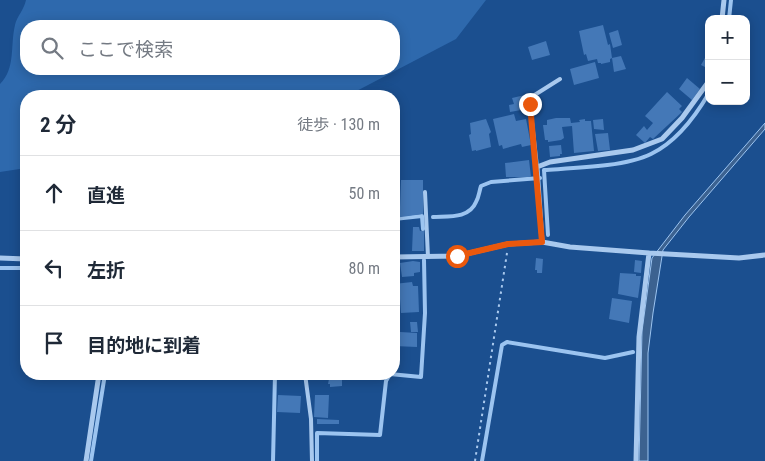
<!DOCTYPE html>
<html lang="ja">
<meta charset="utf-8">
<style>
:root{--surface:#fff;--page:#f6f6f7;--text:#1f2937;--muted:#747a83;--line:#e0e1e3}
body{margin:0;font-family:"Roboto Condensed","Noto Sans JP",sans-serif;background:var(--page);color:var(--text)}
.controls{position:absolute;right:15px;top:15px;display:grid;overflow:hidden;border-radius:10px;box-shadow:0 2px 12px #0003}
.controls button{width:45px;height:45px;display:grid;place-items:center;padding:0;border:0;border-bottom:1px solid var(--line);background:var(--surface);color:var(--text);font:25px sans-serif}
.stop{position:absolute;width:15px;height:15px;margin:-11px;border:4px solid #ea580c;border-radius:50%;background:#fff}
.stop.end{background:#ea580c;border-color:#fff;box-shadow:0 1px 5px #0008}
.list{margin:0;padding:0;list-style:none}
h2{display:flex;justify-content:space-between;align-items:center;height:65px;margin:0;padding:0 20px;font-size:21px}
h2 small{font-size:16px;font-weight:400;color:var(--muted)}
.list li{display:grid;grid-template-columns:32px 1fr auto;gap:15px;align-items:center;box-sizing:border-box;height:75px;padding:0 20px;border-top:1px solid var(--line)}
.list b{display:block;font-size:19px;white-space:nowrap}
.list em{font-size:16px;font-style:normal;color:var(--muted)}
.icon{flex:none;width:28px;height:28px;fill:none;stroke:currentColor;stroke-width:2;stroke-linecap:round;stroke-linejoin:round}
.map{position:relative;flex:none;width:765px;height:461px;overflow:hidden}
.search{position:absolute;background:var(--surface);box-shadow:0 2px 12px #0003;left:20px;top:20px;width:380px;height:55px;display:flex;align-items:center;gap:12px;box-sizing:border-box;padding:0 18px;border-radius:20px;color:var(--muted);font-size:19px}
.panel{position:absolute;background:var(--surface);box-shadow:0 2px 12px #0003;left:20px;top:90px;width:380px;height:290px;border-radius:20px}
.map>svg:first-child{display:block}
.green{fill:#2e69ad;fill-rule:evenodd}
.water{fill:#3c6290;stroke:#9cc4f0}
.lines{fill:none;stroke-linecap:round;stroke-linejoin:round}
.stream{stroke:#9cc4f0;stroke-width:4}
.building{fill:#4478b7}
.path{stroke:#a9c9ee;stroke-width:2;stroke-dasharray:2.5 4;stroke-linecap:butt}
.service{stroke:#a9c9ee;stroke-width:4}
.minor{stroke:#a9c9ee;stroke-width:5}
.route{stroke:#ea580c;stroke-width:6}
</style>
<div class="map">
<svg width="765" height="461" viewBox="0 0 765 461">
<rect width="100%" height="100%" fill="#1b4f8f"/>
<path class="green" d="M26 0H486L456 39 347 96H26V168L0 172V84C16 68 10 46 15 25 17 16 24 10 26 0ZM26 26H394V69H26Z"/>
<path class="water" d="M765 123V129L689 217 663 250 653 313 648 353V461H639L642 331 652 258 685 215Z"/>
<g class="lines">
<path class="stream" d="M729 19 731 0
M433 217C448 216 469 219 476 202 479 197 479 192 481 186L491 182 540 178
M394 219 422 216 423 229
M548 235 544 170C573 168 625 167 651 154 676 142 695 117 709 93
M0 268H26
M91 461 105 374
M273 461 275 374
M317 461V433L380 435 386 381 390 374 421 377 425 313 424 260
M482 461 502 345 507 342 605 358 633 352"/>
</g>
<path class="building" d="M603 25 608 45 610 44 612 58 621 56 626 69 614 72 612 58 610 59V62L601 64V63H598L597 59 588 61 586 54 584 55 579 31Z
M618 30 622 45 613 48 609 33Z
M546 41 550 55 532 60 528 47Z
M706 56 709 57V69L701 65Z
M595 62 599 78 574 85 570 69Z
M687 78 700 89 692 100 679 89Z
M667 92 682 106 679 109 682 112 653 139 650 137 645 143 636 135 644 126 647 130 653 123 645 116Z
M525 95 527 106 520 108 521 110 510 112 509 105 514 104 512 98Z
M514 114 516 121 526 119 531 145 522 147 521 144 503 149 502 145 499 146 493 119Z
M556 118H570L571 123 580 122 579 120 585 119V121H591L594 151 574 153 572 126 562 127 564 138 561 140 548 142V140H545L543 125H547V120Z
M486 119 491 132 489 134 491 147 476 151V150L472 151 469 135 471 134 470 123Z
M603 119 604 130 594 129 593 120Z
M608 133 610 150 598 151 595 134Z
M561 145 562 154H560V156L550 157 549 146Z
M529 160 531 177H506L505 163Z
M401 180H423V214L394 218V208L400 207Z
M413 227H419L420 231H424V251H412Z
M536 258 543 259 542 273H537V270H535Z
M635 260 642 261 641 273 634 272Z
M413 261 420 262V272L414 273V276L402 277 400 263Z
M620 273 636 274V276H641L638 298 618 294Z
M412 282 413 286H418L419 312 401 313 400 299H394V284Z
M612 298 632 301 629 323 609 319Z
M410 322H417L418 332H411Z
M400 332 417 333V347L394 346V335L400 336Z
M330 374H342V386L330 387V384H328Z
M278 395 301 396 300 413 277 412Z
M315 395H329L328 418 314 417Z
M317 419 339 420V424H317Z"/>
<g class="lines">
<path class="path" d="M475 461 507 253"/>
<path class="service" d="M537 167 530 104 533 96 560 79
M425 192 428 257
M305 374 311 419 312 461"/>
<path class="minor" d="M722 19 724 0
M542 242 537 167 550 162 633 150 662 139 682 118 709 81
M394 257 457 256 508 244 542 242 570 247 649 253 739 258 765 255
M0 258 26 259
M86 461 99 374
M636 461 639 337 649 253"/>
</g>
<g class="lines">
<path class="route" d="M457 256 508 244 542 242 530 104"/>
</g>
</svg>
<div class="controls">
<button>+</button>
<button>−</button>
</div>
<div class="stop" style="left:457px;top:256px"></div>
<div class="stop end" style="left:530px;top:104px"></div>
<div class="search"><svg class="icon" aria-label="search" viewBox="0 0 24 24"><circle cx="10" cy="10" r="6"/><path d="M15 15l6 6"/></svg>ここで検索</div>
<section class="panel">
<h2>2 分<small>徒歩 · 130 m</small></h2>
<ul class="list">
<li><svg class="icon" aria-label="ahead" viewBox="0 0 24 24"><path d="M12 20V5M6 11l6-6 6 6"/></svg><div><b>直進</b></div><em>50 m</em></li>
<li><svg class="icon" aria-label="left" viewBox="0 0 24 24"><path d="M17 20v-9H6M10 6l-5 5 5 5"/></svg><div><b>左折</b></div><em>80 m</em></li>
<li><svg class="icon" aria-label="arrive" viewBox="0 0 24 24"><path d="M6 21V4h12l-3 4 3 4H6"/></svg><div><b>目的地に到着</b></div></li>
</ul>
</section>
</div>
